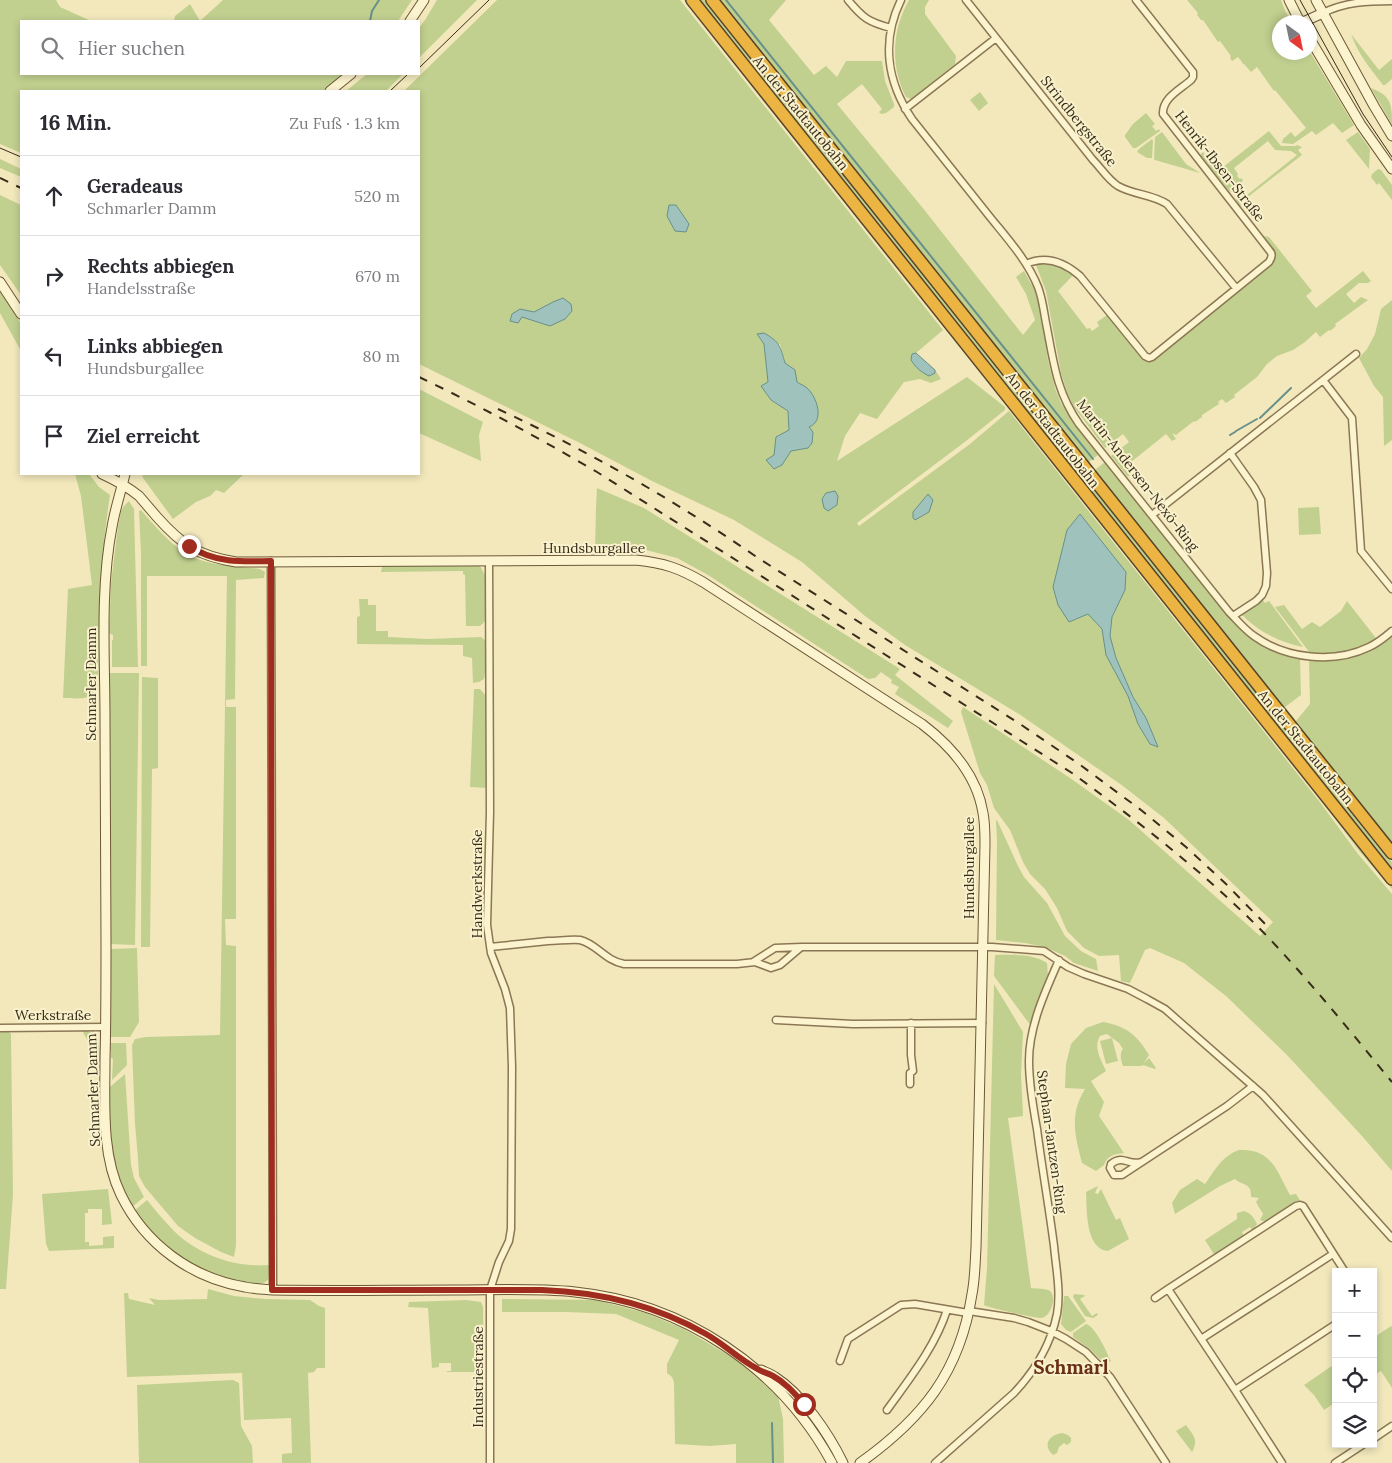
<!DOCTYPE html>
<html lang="de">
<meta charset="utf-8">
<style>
:root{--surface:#fff;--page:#f2f2f3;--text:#2b2b33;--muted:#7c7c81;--line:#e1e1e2}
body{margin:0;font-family:Lora,serif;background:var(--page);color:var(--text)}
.controls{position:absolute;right:15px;bottom:15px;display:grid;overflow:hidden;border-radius:0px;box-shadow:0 2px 8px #0003}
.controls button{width:45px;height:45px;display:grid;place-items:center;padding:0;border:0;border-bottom:1px solid var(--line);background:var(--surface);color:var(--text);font:25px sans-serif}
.compass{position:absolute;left:1272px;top:15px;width:45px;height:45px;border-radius:50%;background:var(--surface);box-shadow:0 2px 8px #0003;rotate:147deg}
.stop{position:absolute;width:15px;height:15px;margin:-11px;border:4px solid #9f2c1e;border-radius:50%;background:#fff}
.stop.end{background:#9f2c1e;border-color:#fff;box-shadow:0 1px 5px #0008}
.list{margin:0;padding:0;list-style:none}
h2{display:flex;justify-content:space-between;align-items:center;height:65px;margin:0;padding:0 20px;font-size:21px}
h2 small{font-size:16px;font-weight:400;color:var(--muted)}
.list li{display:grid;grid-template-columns:32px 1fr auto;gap:15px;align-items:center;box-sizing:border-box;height:80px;padding:0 20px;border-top:1px solid var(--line)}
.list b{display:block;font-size:19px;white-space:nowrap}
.list p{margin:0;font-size:16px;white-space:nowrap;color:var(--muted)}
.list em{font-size:16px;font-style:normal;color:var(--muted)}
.icon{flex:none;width:28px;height:28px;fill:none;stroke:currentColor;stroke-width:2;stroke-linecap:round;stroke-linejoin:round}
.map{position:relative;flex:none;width:1392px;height:1463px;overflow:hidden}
.search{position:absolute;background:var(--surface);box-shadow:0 2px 8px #0003;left:20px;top:20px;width:400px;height:55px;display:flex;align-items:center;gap:12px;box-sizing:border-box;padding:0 18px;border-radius:0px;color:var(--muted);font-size:19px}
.panel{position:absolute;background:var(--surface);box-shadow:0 2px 8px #0003;left:20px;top:90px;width:400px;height:385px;border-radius:0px}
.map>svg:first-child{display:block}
.green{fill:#c1d08f;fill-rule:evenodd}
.water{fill:#a0c2bc;stroke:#67908b}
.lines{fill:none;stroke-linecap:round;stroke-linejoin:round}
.stream{stroke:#67908b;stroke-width:2}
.street-casing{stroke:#8b7754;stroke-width:9}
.secondary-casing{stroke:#6c5837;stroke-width:11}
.highway-casing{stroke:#574429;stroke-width:14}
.street{stroke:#fcf4cf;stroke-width:6}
.secondary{stroke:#fcf4cf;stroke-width:9}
.highway{stroke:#ebb443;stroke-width:11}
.tram{stroke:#382c1a;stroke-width:1}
.rail{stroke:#382c1a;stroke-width:2;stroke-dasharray:9 9;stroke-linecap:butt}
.route{stroke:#9f2c1e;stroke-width:6}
.labels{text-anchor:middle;stroke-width:4;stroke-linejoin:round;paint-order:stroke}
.street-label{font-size:14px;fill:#382c1a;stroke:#f8f1cc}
.district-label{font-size:19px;font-weight:bold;fill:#693015;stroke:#f8f1cc}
</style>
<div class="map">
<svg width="1392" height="1463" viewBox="0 0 1392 1463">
<rect width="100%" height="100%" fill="#f2e8bc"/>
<path class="green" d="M0 0H56L60 7 91 21H21V74H343L323 91H21V153L0 144Z
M223 0H412L398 21H174L175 16 190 4 200 21Z
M437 0H477L419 58V28L425 20Z
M497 0H680L943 330 916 353 912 354 935 373V370L941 379 931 383 920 379 904 382 877 419 860 413 845 436 837 461 967 377 1005 407V410L966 441 857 523 859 526 970 444 1009 411 1319 801 1358 854 1392 894V1171L1362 1136 1287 1055 1226 996 1184 963 1150 948 1145 950 1130 983 1121 981 1119 955 1099 956 1084 948 1067 931 1057 908 1045 889 1030 874 1023 862 1010 830 994 808 987 785 980 773 961 712 963 707 1070 778 1129 820 1260 936 1273 922 1164 818 1123 786 1019 714 905 645 865 616 802 562 734 520 652 481 578 442 419 364V91H404ZM764 344H780L785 363 795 370 797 382 807 388 809 427 808 448 791 451 788 411 771 400 761 386 768 382Z
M684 0H687L1007 401 1006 404Z
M699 0H706L802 119 1392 862V869Z
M718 0H786L769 20 814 75 826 66 837 77 846 61H882L885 81 894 104V107L886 113 881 114 879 112 882 109 862 84 837 104 922 207 1023 335 1035 320 1026 294 1016 277 1024 271 1034 289 1040 306 1048 360 1055 388 1061 403 1072 420 1099 454 1089 462 1095 470 1105 462 1212 596 1243 631 1266 648 1284 655 1300 659 1301 695 1285 707 1296 721 1310 704 1309 660H1324L1380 644 1392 635V846Z
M909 0H929L925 7V14L956 56 955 64 911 99 906 97C890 66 892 30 909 0Z
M1187 0H1281L1285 11 1292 22H1280V52H1310L1354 125 1342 133 1333 123 1316 135 1312 131 1293 144 1282 143 1283 139 1291 132 1295 137 1306 128 1275 90 1274 91 1257 67 1251 72 1244 64 1242 63V62L1238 57 1232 61 1230 58 1231 56 1220 41 1218 42 1203 20H1201L1197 15 1198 13Z
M1351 34 1379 70 1392 59V79L1385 85H1383C1370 68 1358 54 1351 34Z
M367 74H403L386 91H346Z
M1371 88C1392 96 1392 105 1392 125Z
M980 92 988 103 979 111 970 100Z
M1146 113 1155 124 1152 126 1156 131 1159 129 1160 131 1136 148H1133L1125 137V135L1133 124Z
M1269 131 1281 146H1296L1297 145 1302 147 1298 150 1302 155 1240 203 1241 205 1240 207 1236 200 1238 194 1242 199 1297 155 1291 151 1275 150 1268 141 1234 168 1238 174 1237 176 1240 179 1241 178 1243 180 1241 184 1231 192 1228 190 1200 156 1201 154 1203 152 1218 171Z
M1162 132 1186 164 1200 173 1155 160 1154 159 1155 137Z
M1358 132 1370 149 1369 169 1346 140Z
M1152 139 1153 141 1152 158H1147L1137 152 1139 149Z
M0 159 21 169V177L0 168Z
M1378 169 1381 170 1392 185V200L1379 183 1377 185 1371 177 1372 174Z
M0 195 21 205V295L0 265Z
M1265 236 1269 237 1312 291 1306 296 1316 308 1363 271 1371 281 1368 283H1359L1346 294 1354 303 1361 297 1368 300 1335 324 1336 326 1330 331 1329 330 1320 337 1316 332 1305 342 1293 350 1277 356 1267 364 1257 377 1234 395 1235 397 1226 403 1222 399 1218 402 1219 404 1202 415V417L1195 422 1194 421 1176 435 1172 433 1176 439 1172 441 1166 434 1126 466 1131 474 1128 477 1111 456 1129 442 1123 434 1105 448 1074 407 1067 392 1061 373 1046 291 1034 260 1046 259 1076 272 1058 291 1087 329 1090 328 1092 331 1099 326 1097 322 1110 313 1149 357 1272 258 1261 240Z
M0 289 21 324V351L0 313Z
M1392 300V440L1384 446 1383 397 1374 386 1359 358 1367 349 1375 334 1381 309Z
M419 389 483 422 479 435 481 461 419 433Z
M1011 411 1015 412 1392 886V889L1360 852 1321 800Z
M75 474H89L99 487 110 495C100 558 99 622 98 686 94 702 76 698 63 698L68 589 92 585 81 496Z
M142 474H244L224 493 216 490 210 496 196 502 173 519 143 478Z
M597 488 644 508 900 669 895 675 953 721 948 728 895 694 899 687 891 683 892 680 881 672 875 678 868 679 708 575 677 558 646 550 595 551 596 507Z
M129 501 134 509 138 667H112V640H113V635L109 633 111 583 118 527 121 511 124 506Z
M1319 507 1321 534 1299 535 1298 508Z
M141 510C154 525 168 542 185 553 206 566 236 566 260 569L265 572 264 578 236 580 235 699 226 700V707H236V919H225L226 945 236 946V1245L234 1257 221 1252 195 1238 178 1226 145 1187 139 1176 138 1158 135 1124 132 1045 135 1039 146 1037 220 1035 227 576H147V666H141V553L139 511Z
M383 564H476L480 566 485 575 486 620 480 626H466L465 575 463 574V571L381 572Z
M359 599H368V605H376V631H388V637L427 639 481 637 485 640V673L484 679 479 682 473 683 472 658 463 656V645L357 644V617L360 616Z
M1262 599 1265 603 1269 601 1303 647C1278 642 1258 631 1241 614Z
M1347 601 1379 642 1361 650 1313 657 1275 607 1284 605 1302 629 1312 622 1320 627 1341 611Z
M110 673H139L135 945 110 944Z
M142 677 158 678V768L152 769 150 947H141Z
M474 689H480L486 696V788L470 787Z
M997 820 1018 866 1024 877 1047 903 1065 936 1081 951 1096 959 1098 971 1074 963 1065 956 1045 947 1025 943 996 940 997 841 996 821Z
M137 948 139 1022 130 1037H110L111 949Z
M995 955C1012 955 1032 953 1047 963L1048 975 1031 1026 994 976Z
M994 984 1023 1032 1021 1074 1023 1116 1008 1118 1031 1288C1036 1289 1046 1288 1050 1291 1057 1297 1051 1316 1042 1318 1038 1319 990 1308 984 1305L987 1269Z
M1103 1022C1126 1026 1137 1035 1149 1055L1144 1063 1149 1058 1156 1068 1155 1069 1143 1065 1141 1066H1123C1121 1060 1119 1054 1123 1049L1119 1043 1107 1034 1100 1036C1093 1048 1101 1059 1106 1071L1091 1081 1104 1102 1099 1116 1124 1153C1114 1154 1107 1156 1104 1165L1096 1171 1082 1163C1075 1136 1069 1115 1085 1089L1065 1088 1066 1064 1071 1044 1086 1028Z
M82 1030C101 1032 100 1048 100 1063H99Z
M0 1031H8L11 1034 13 1194 6 1289H0Z
M1112 1038 1118 1061 1106 1064 1100 1041Z
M110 1043H126L127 1065 112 1080 113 1059 111 1058V1050H109Z
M125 1074 131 1165 134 1178 144 1197 132 1207C128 1198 123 1190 120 1182 108 1152 110 1119 110 1087Z
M1239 1150C1272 1148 1277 1172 1290 1195L1296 1194 1301 1202 1268 1223 1260 1220 1263 1214 1256 1202 1259 1198 1251 1197C1252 1182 1242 1186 1235 1179L1220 1186 1175 1214 1172 1203 1180 1190 1197 1179 1205 1184C1215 1170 1222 1156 1239 1150Z
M1098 1186 1095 1193 1098 1194 1101 1189 1116 1220 1120 1218 1129 1239 1108 1251C1085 1249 1087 1210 1086 1192Z
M108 1189 112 1224 102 1225V1209H88V1213H85V1242H89V1246L103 1245V1237L114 1236V1248L49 1251 46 1244 42 1194Z
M147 1200C156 1211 165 1222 175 1232 199 1255 236 1268 268 1265L270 1267 268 1280C260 1287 249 1284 239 1281 191 1269 165 1249 134 1211Z
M1244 1211C1251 1213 1254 1218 1257 1224L1253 1231 1250 1227 1242 1232 1244 1237 1215 1256 1205 1240 1237 1219V1213Z
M208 1289 234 1296 265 1299 310 1300 319 1306 325 1308V1368H317L314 1372 308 1373 311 1463H282V1454L292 1453 291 1418 244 1420 242 1373 127 1377 124 1293H128L129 1299 155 1305 149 1298 159 1300 207 1299Z
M1074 1294 1084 1295 1085 1296 1080 1299 1092 1316 1097 1313 1098 1315 1093 1318 1085 1316 1073 1297Z
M1064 1296H1068L1086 1321 1071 1332 1066 1330 1061 1324Z
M502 1299 596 1300 646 1313 684 1329 735 1359 778 1396 783 1419 784 1463H736V1444L710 1446 675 1444 674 1382 672 1377 667 1373V1364L679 1340 616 1314 566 1312H502Z
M466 1300 481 1302 483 1307 484 1394H474L475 1372H447V1371H451V1363H439V1367L432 1368 428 1308 408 1307 409 1302Z
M1086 1324C1096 1327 1106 1351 1111 1361L1105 1364 1090 1349 1073 1337V1333Z
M1391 1326 1392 1327V1388L1381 1371 1373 1376V1338Z
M1336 1363V1402L1324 1410 1314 1395 1304 1385Z
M233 1380 239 1383 241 1426 252 1446 253 1463H139L137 1385Z
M1186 1425C1193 1435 1199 1439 1192 1452L1176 1431Z
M1062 1433 1068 1435 1071 1438V1442L1067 1445 1064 1443 1059 1447 1057 1453 1053 1455C1042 1445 1049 1435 1062 1433Z"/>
<path class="water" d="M669 205H676L689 224 686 232 675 231 667 216Z
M563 298 571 304 572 311 565 319 550 326 522 317 518 323 510 321 512 314 520 309 534 312 553 302Z
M764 333C780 342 780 346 785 363L795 370 797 382C800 384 805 386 807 388 817 397 825 421 809 427L813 432 812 443 808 448 791 451 782 465 774 469 766 460 774 455 776 437 789 430 788 411 771 400 761 386 768 382 764 344 757 334Z
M916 353 935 370V373L929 376C921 372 916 368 911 360L912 354Z
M835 491 838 496 837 505 828 511 824 508 822 499 826 493Z
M928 494 933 500 929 512 915 520 913 518V512Z
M1080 514 1126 572 1125 590 1112 617 1110 636 1116 658 1133 697 1146 718 1158 747 1150 744 1138 724 1128 696 1106 655 1102 629 1088 614 1069 622 1058 605 1053 587 1067 530Z"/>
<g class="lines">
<path class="stream" d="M726 0 1093 459
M370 21 372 11 379 0
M1260 418 1291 388
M1236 431 1257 419
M1230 435 1235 432
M772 1423 773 1463"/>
<defs>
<path id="street" d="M848 0C863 18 868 22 891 28
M901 0C881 41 887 82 912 119 937 150 961 181 986 212 1004 235 1027 259 1038 287 1043 300 1044 314 1047 328 1054 365 1057 392 1079 424L1229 612C1237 620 1244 629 1254 636 1286 659 1334 664 1369 647 1378 643 1385 637 1392 631
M966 0 1093 160C1101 168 1108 180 1118 186 1134 195 1152 194 1167 204L1236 288
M1323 13C1345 2 1368 1 1392 1
M905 109 996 38
M1026 264C1046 255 1064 262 1080 276L1145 356 1149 358 1152 357 1269 262C1272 257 1273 254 1269 250L1163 114C1162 98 1181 89 1191 80L1193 77V72L1136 0
M1323 380 1352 418 1361 551 1392 589
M1230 453 1254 487 1261 500 1267 573 1266 586 1262 595 1256 601 1233 616
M1152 515 1356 354
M271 561 273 1290
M489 561 490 812 487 925 491 953 505 989 510 1008 512 1067 511 1229 509 1241 499 1262 490 1290V1463
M490 947C509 945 529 943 548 941 558 941 570 939 580 940 597 944 604 960 624 964H737L755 962 771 968 780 965 800 948
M753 962 775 948 802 947H992L1044 951 1068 967 1084 974 1128 989 1147 999 1165 1009 1263 1095 1392 1238
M776 1020 853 1024 982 1023
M0 1028 105 1027
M910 1084V1073L913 1071 911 1055V1023
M1141 1162C1128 1166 1123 1154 1111 1164L1110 1168 1114 1175H1122L1227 1106 1253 1086
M1168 1289 1296 1206 1300 1205 1303 1206 1345 1272
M1155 1298 1168 1289 1235 1390 1282 1463
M969 1311 1014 1318 1028 1322 1051 1331 1066 1339 1086 1352 1110 1377 1166 1463
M1201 1339 1333 1254
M840 1361 848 1339 901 1305 915 1304 968 1313
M1235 1390 1336 1324
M887 1410C910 1378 935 1347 947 1310
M1373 1439 1392 1426
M935 1463 1014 1393C1034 1372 1051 1344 1057 1314 1061 1292 1056 1268 1054 1246 1049 1207 1042 1168 1037 1129 1033 1107 1029 1084 1029 1061 1029 1026 1045 992 1059 960
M1335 1463 1364 1444"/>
<path id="secondary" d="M1289 0 1300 22
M1316 0 1374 106 1392 136
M410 21 424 0
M1303 22 1323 13
M1310 39 1361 125 1392 169
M330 91 351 74
M0 282 21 314
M102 474C115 480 128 487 139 496 145 503 151 510 157 517 182 545 198 556 236 562L636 560C664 563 679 568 703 582L922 724C951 746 977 775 983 813 985 823 985 834 985 844L976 1248C975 1263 975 1279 972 1294 960 1372 923 1418 860 1463
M125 474C121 491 115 509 112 527 100 589 105 657 105 720 105 795 106 870 106 945 106 983 106 1021 105 1059 105 1104 101 1154 121 1195 145 1244 191 1278 245 1287 254 1289 263 1289 273 1290 333 1291 393 1290 454 1290 494 1290 535 1288 575 1292 683 1303 780 1367 832 1463
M761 1370C765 1372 771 1374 775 1377 802 1394 829 1434 843 1463"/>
<path id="highway" d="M692 0 1392 879
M712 0 1392 853"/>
</defs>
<use href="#street" class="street-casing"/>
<use href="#secondary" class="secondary-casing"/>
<use href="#highway" class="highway-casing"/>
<use href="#street" class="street"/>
<use href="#secondary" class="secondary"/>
<use href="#highway" class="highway"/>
<path class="tram" d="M1300 0 1363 114 1392 157
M419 68 489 0
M390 91 408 74
M0 148 21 157"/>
<path class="rail" d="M0 178 21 188
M419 377C480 406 539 438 597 472L1072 773C1139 822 1205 873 1264 933 1309 980 1350 1031 1392 1082
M498 409C588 451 676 501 758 558L1020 724 1079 764 1141 810 1186 847 1225 883 1270 929"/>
</g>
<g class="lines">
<path class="route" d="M189 546C214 563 242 562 271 561L272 1290H542C599 1292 655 1305 706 1334 724 1344 739 1359 756 1368 761 1372 768 1373 773 1376 786 1383 795 1394 804 1404"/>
</g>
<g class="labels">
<g class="street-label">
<text transform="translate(801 113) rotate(51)" y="5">An der Stadtautobahn</text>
<text transform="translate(1079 121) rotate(51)" y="5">Strindbergstraße</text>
<text transform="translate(1220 166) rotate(52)" y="5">Henrik-Ibsen-Straße</text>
<text transform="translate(1053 430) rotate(52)" y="5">An der Stadtautobahn</text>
<text transform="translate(1138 475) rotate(52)" y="5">Martin-Andersen-Nexö-Ring</text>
<text x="594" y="553">Hundsburgallee</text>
<text transform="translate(91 684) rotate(-90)" y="5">Schmarler Damm</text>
<text transform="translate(1306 747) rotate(51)" y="5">An der Stadtautobahn</text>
<text transform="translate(969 868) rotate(-90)" y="5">Hundsburgallee</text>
<text transform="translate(477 884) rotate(-90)" y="5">Handwerkstraße</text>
<text x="53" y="1020">Werkstraße</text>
<text transform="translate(93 1090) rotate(-92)" y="5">Schmarler Damm</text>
<text transform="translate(1052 1142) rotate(82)" y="5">Stephan-Jantzen-Ring</text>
<text transform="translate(478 1377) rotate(-90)" y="5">Industriestraße</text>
</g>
<g class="district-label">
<text x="1071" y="1374">Schmarl</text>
</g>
</g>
</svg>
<div class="controls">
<button>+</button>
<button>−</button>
<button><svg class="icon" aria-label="locate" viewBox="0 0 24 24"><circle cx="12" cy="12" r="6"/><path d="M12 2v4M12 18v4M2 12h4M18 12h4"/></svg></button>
<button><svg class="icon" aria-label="layers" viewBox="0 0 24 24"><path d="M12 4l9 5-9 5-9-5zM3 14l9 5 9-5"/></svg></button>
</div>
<svg class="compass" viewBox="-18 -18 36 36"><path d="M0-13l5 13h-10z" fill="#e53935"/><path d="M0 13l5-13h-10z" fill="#7c7c81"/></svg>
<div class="stop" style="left:804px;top:1404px"></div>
<div class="stop end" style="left:189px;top:546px"></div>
<div class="search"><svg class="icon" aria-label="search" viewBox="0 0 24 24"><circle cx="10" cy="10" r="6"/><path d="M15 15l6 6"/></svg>Hier suchen</div>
<section class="panel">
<h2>16 Min.<small>Zu Fuß · 1.3 km</small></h2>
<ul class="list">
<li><svg class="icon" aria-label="ahead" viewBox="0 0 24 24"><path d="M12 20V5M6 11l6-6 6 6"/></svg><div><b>Geradeaus</b><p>Schmarler Damm</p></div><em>520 m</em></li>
<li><svg class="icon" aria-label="right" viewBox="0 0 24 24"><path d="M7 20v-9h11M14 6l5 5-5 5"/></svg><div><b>Rechts abbiegen</b><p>Handelsstraße</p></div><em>670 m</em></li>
<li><svg class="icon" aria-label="left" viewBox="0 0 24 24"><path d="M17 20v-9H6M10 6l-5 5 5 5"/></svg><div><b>Links abbiegen</b><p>Hundsburgallee</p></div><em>80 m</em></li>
<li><svg class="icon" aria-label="arrive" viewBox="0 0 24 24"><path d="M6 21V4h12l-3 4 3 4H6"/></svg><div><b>Ziel erreicht</b></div></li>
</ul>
</section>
</div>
